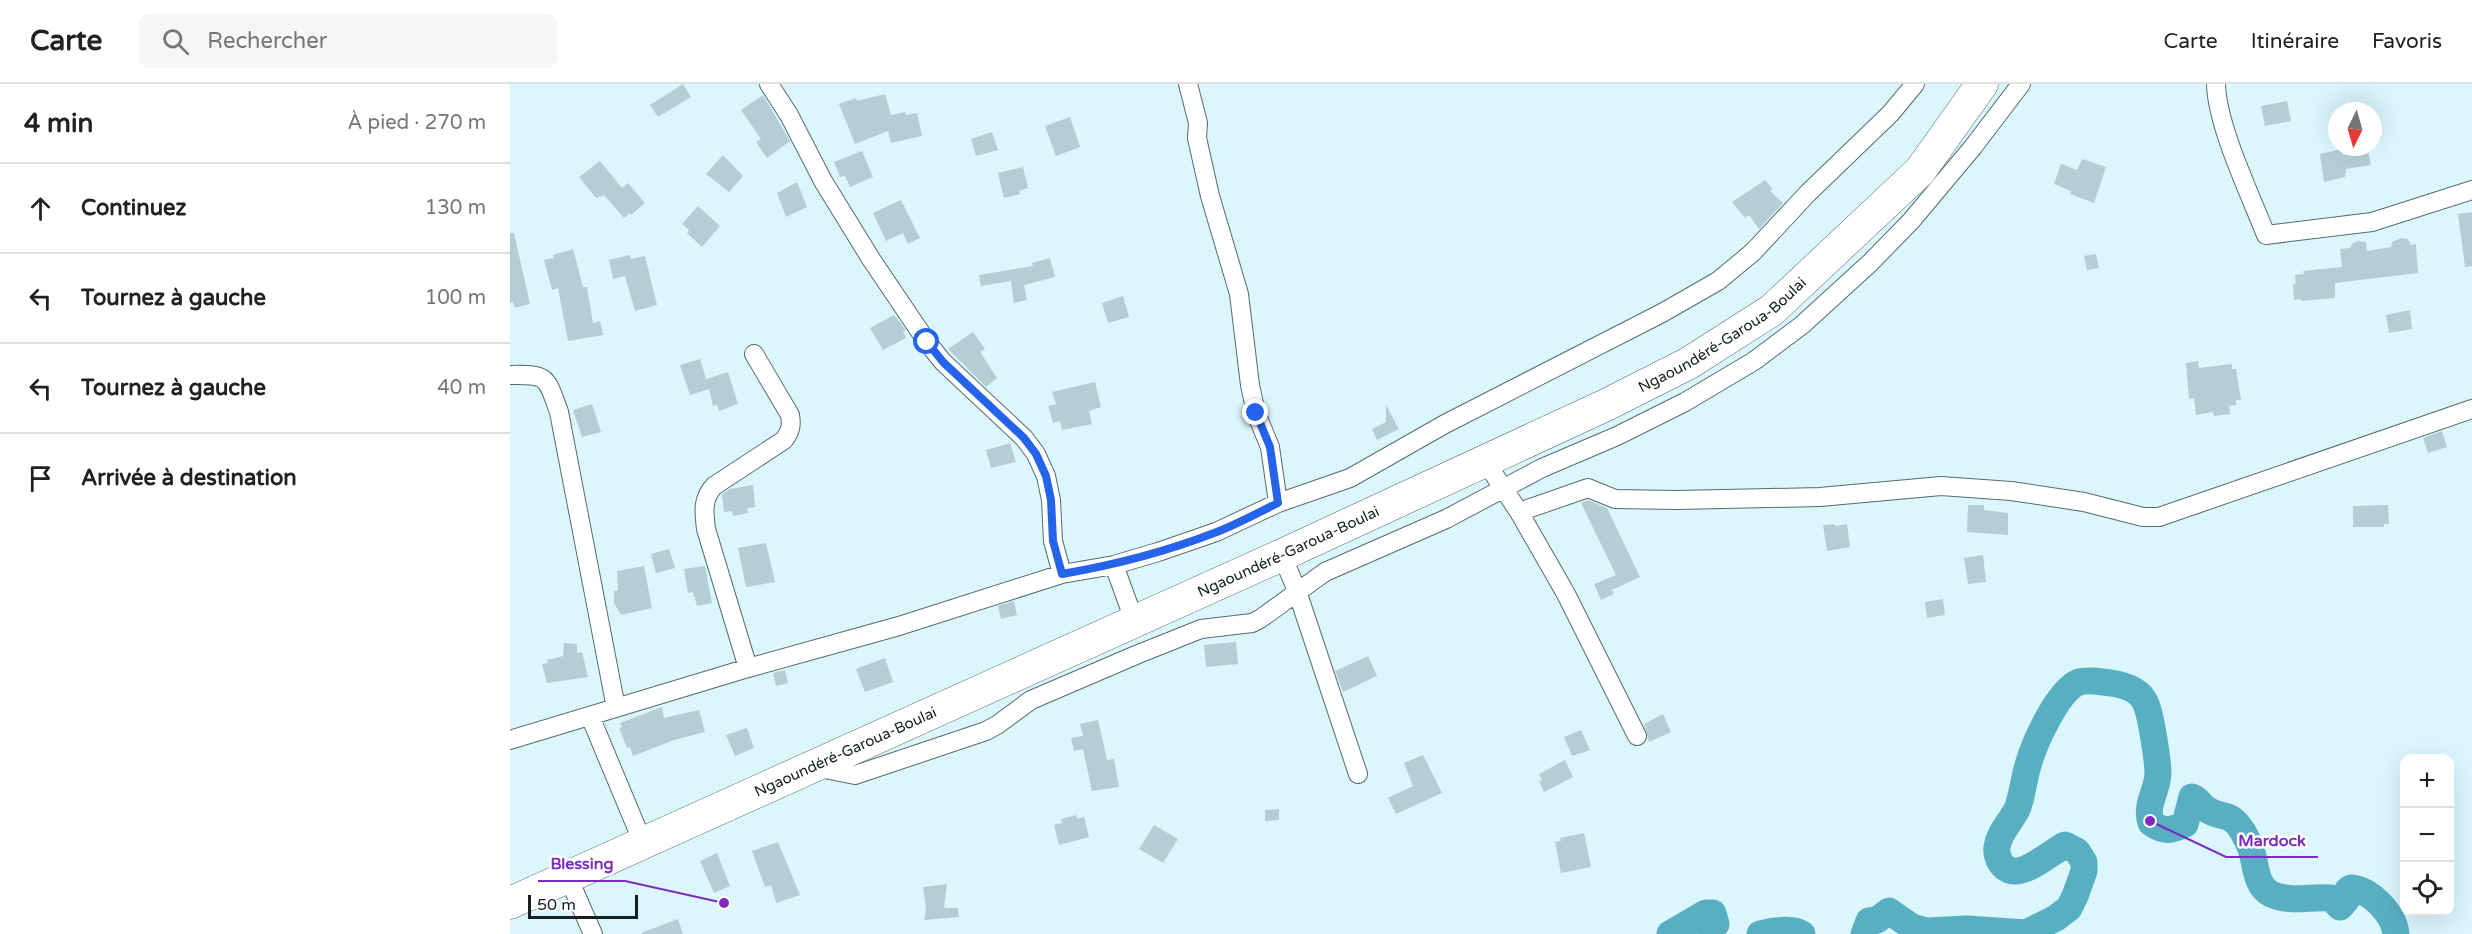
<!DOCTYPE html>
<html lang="fr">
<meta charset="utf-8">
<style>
:root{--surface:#fff;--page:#f6f6f6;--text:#202124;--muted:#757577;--line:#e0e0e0}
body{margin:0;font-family:"Varela Round",sans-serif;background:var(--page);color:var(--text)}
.controls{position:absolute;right:18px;bottom:18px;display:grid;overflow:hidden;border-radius:12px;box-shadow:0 6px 24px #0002}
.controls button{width:54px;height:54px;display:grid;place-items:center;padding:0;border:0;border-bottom:2px solid var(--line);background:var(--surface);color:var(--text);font:30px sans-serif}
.compass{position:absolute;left:1818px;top:18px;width:54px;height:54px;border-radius:50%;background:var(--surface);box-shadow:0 6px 24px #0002;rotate:185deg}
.scale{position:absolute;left:18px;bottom:15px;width:110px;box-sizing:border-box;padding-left:6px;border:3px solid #151f21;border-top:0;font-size:16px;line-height:21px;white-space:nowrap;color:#151f21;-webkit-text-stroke:4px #fefefe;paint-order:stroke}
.stop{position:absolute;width:18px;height:18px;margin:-14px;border:4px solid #2563eb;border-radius:50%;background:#fff}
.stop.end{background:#2563eb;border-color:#fff;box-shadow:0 2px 6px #0008}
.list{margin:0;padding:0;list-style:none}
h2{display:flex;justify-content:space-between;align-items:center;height:78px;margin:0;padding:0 24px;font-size:26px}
h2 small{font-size:20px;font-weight:400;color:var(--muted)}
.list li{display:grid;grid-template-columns:39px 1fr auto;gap:18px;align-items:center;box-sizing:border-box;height:90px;padding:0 24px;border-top:2px solid var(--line)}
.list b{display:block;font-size:22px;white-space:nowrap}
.list em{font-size:20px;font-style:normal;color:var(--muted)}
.icon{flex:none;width:33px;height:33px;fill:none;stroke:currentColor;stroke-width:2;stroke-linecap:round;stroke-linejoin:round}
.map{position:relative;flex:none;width:1962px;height:850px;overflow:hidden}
header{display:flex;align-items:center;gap:36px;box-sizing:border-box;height:84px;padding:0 30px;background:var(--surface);border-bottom:2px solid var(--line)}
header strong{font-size:28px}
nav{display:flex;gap:33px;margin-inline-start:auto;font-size:21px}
.search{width:420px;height:54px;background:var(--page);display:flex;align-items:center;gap:15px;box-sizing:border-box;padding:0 21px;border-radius:12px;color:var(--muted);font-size:22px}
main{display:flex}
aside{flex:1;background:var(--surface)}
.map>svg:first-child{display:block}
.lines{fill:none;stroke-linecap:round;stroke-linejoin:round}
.river{stroke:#59afc2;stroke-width:27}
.building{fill:#b4ced4}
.street-casing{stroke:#546b71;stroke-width:20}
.highway-casing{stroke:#546b71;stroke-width:33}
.street{stroke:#fff;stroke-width:18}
.highway{stroke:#fff;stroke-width:32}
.route{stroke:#2563eb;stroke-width:8}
.labels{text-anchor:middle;stroke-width:5;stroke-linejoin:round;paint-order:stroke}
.street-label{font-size:15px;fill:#151f21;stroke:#fefefe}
.leader{fill:none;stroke:#7b2cbf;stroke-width:2}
.callout-dot{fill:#7b2cbf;stroke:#fefefe;stroke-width:2}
.callout-label{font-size:16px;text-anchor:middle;font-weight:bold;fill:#7b2cbf;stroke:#fefefe;stroke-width:5;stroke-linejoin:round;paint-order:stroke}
</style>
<header>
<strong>Carte</strong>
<div class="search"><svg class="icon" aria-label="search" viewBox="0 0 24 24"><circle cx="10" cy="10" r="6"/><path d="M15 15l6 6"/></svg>Rechercher</div>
<nav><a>Carte</a><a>Itinéraire</a><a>Favoris</a></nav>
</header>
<main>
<aside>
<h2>4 min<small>À pied · 270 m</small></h2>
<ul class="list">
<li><svg class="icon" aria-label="ahead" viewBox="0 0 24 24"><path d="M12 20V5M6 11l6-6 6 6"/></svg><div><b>Continuez</b></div><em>130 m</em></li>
<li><svg class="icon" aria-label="left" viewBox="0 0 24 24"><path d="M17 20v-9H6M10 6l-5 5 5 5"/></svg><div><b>Tournez à gauche</b></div><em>100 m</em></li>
<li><svg class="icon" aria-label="left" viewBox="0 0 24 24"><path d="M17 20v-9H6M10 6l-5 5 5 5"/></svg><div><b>Tournez à gauche</b></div><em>40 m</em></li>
<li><svg class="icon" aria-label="arrive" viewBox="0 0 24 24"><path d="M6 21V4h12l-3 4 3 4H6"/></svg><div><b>Arrivée à destination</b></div></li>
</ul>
</aside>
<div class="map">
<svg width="1962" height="850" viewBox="0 0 1962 850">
<rect width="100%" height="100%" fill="#dcf6fd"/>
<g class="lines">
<path class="river" d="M1160 850 1196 829H1203L1206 840 1201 846 1202 850
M1250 850C1262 847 1282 843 1292 850
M1354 850 1359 837 1367 836 1379 827 1402 843 1416 847 1457 845 1516 849 1546 834 1559 824 1565 812 1574 787V778L1567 767 1555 761C1540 769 1515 792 1499 786 1490 782 1486 772 1487 763 1489 748 1502 737 1508 723 1513 708 1514 693 1519 678 1525 658 1548 606 1569 598 1579 595 1591 598 1601 599 1614 601 1629 605 1635 618 1641 629 1648 678 1648 690 1647 708 1635 720 1641 739 1654 748 1661 747 1675 740L1682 713C1688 715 1690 720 1695 724 1711 737 1718 724 1733 748 1736 753 1739 759 1741 765 1746 779 1745 802 1761 810 1779 819 1802 812 1821 814L1830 823 1837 815 1838 806 1841 804C1861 806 1884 830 1886 850"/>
</g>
<path class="building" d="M173 0 181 13 148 33 140 21Z
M375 10 381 31 395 28 396 31 407 29 412 52 381 59 378 47 345 60 329 20 346 14 347 17Z
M253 11 280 57 257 74 246 58 251 55 231 26Z
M1777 17 1781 37 1755 42 1751 22Z
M560 33 570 63 546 72 535 42Z
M482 48 488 66 466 72 461 55Z
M1832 65 1833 71 1858 67 1861 81 1836 85 1835 93 1814 98 1810 70Z
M352 67 363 93 340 103 335 92 330 93 324 78Z
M213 71 233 92 219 108 196 90Z
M1572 75 1596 83 1584 119 1560 110 1561 107 1544 100 1551 80 1567 86Z
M90 77 112 104 118 99 135 119 121 131 120 129 114 134 94 111 86 114 69 93Z
M513 83 518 104 509 107 510 110 494 114 488 89Z
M1255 96 1263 105 1260 107 1273 119 1249 145 1239 131 1235 134 1222 118Z
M287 98 297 123 276 133 267 109Z
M391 116 410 154 398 160 393 149 376 157 363 129Z
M188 122 210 142 192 163 177 149 179 146 172 140Z
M1962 128V182L1955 183 1948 130Z
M0 149H4L20 220 5 224 3 218 0 219Z
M1891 154 1898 155 1901 161 1906 160 1908 189 1825 199V214L1791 217V215L1784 216 1783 200H1786L1785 191 1794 190 1793 187 1832 183 1830 165 1840 164 1843 159 1848 157 1856 158 1857 167 1881 163 1882 158Z
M63 165 73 203H77L83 239 90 237 93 251 58 257 48 204 42 206 34 176 44 174 43 171Z
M1586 170 1589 184 1577 186 1574 172Z
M120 171 121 175 135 172 147 221 125 227 115 192 103 195 99 176Z
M540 174 545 193 514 201 517 216 504 219 501 197 471 202 469 191 523 182 522 179Z
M613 212 619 233 598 239 592 219Z
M1900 226 1902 245 1879 249 1876 231Z
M384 231 396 246 393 248 396 254 373 266 360 244Z
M463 248 475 265 470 268 487 294 476 303 438 265Z
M190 275 196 295 218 288 228 320 209 327 207 321 203 322 199 305 180 311 170 281Z
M1688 277 1689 284 1722 280V285H1726L1731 316H1726V321L1719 322 1720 330 1704 332 1703 328 1686 331 1684 314 1679 315 1676 279Z
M585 298 591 323 579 327 582 340 552 346 550 337 543 339 538 322 546 320 542 308Z
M82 320 91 348 72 353 63 326Z
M876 321 889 345 867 356 862 345 876 338Z
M1932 347 1937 363 1918 369 1913 354Z
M500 359 506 378 481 384 476 366Z
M243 401 245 423 237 424 238 429 223 432 222 427 214 428 212 410 220 405Z
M1078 416 1097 424 1130 493 1102 506 1104 510 1091 516 1084 500 1106 491 1071 419Z
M1458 421H1474V426L1498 429V451L1457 448Z
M1878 421 1879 440H1874V443H1843V422Z
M1325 440V442L1337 440 1340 463 1317 467 1313 441Z
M256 459 265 498 236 503 228 464Z
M159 465 165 484 146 489 141 470Z
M1473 471 1476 498 1458 500 1454 474Z
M134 482 142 524 111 531 104 519V507L108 506 107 487Z
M195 482 202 519 187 522 183 508 178 509 174 485Z
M1433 515 1435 531 1417 534 1415 518Z
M504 517 507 531 491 535 488 522Z
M726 558 728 580 696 583 694 561Z
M54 559 67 560V569L72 568 78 593 37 599 32 580 38 579 37 576 53 572Z
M858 572 867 592 833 608 825 587Z
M375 574 383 598 355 608 346 585Z
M275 586 278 599 266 602 263 589Z
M152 623 154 634 189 626 195 648 164 656 123 672 120 663 117 664 109 644 112 643 110 639Z
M1153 630 1161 648 1139 658 1134 640Z
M588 636 597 676 604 675 609 703 582 707 573 665 564 667 561 654 573 652 570 640Z
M237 644 244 664 225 672 216 651Z
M1071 646 1080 666 1062 672 1054 653Z
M913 671 932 709 886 730 878 714 903 702 894 679Z
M1055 676 1063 693 1034 708 1029 697 1032 696 1029 690Z
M769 725V736L755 737V726Z
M566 731 567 735 574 733 579 753 549 761 544 741 552 739 551 735Z
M644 741 668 755 653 779 629 765Z
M1074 749 1081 783 1051 789 1045 758 1051 757 1050 754Z
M268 758 290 811 266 819 261 801 255 803 242 767Z
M207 769 220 802 204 809 190 777Z
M437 800 434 824H448L449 833 414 836 416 825 413 803Z
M168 835 173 850H132L131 849Z"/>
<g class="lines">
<defs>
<path id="street" d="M259 0 279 31 313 97 361 175 417 258 433 278 514 354 526 370 536 392 541 416 543 457 552 490
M678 0 688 39 687 54 700 112 729 210 740 301 746 329 760 363 768 419
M1706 0C1707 42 1740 110 1756 151L1862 138 1962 106
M0 291C39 290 36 293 49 328L106 624
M975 377 1009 428 1078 404 1105 415 1167 416 1310 413 1431 402 1501 407 1574 418 1633 433H1649L1962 325
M1009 428 1056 510 1127 652
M772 471 787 507 848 690
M604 481 624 536
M238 584 196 445C194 428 192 415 204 402L274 356C280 348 282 342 280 331L244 270
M80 632 133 759
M0 656 238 584 389 542 552 490 604 481 648 468 706 448 768 419 840 394 935 340 1152 229 1208 197 1243 168 1298 109 1380 30 1405 0
M305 683 345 691 476 647 487 641 521 616 626 571 691 545 742 539 750 535 815 488 936 435 1032 384 1107 352 1175 318 1244 277 1292 241 1360 179 1401 137 1463 63 1511 0
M58 793 83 850"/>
<g id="highway">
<path id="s1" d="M0 819 772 471 1096 321 1179 279 1262 226 1410 87 1472 0"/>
</g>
</defs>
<use href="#street" class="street-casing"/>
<use href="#highway" class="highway-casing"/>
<use href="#street" class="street"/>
<use href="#highway" class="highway"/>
</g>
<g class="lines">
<path class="route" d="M417 258 433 278 514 354 526 370 536 392 541 416 543 457 552 490C604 481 655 468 704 449 726 441 747 429 768 419L760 363 746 329"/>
</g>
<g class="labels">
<g class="street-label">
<text dy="5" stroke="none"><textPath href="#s1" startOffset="1340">Ngaoundéré-Garoua-Boulai</textPath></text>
<text dy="5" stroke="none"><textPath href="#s1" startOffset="854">Ngaoundéré-Garoua-Boulai</textPath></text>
<text dy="5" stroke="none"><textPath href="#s1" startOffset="368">Ngaoundéré-Garoua-Boulai</textPath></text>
</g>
</g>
<path class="leader" d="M1640 737L1716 773H1808M214 819L115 797H28"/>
<g class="callout-dot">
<circle cx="1640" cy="737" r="6"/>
<circle cx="214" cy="819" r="6"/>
</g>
<g class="callout-label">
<text x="1762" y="762">Mardock</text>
<text x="72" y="785">Blessing</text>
</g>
</svg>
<div class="controls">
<button>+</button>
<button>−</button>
<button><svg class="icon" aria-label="locate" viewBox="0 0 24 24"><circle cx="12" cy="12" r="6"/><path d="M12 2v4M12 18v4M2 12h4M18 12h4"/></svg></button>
</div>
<svg class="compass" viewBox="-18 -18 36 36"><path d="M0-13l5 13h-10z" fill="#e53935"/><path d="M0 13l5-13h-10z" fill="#757577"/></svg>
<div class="scale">50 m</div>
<div class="stop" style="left:417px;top:258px"></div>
<div class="stop end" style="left:746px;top:329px"></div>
</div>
</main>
